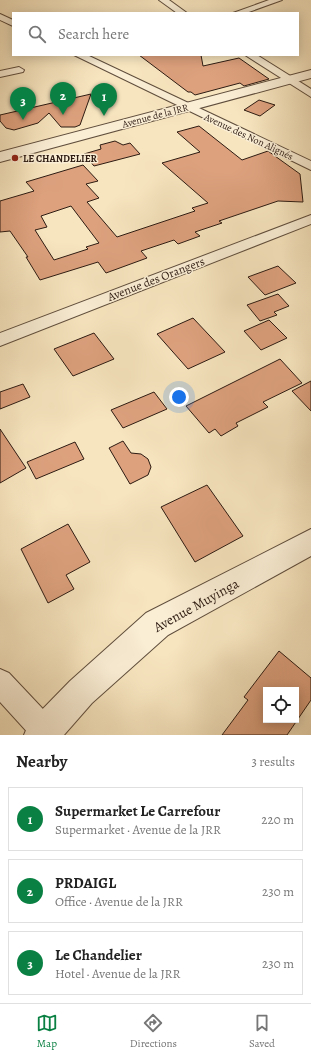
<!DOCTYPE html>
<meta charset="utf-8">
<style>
:root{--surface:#fff;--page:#f6f6f6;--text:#222;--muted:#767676;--line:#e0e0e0;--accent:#0b8043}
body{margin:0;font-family:Alegreya,serif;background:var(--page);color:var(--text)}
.controls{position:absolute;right:12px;bottom:12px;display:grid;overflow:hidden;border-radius:0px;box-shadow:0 2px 10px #0003}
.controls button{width:36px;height:36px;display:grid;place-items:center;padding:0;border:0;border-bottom:1px solid var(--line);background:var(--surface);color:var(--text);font:20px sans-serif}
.you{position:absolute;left:179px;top:397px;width:14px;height:14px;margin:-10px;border:3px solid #fff;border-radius:50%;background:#1a73e8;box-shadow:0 0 0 6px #1a73e833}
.badge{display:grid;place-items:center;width:26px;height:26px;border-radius:50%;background:var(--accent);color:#fff;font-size:13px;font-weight:700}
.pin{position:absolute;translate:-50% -33px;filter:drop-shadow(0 1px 2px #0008)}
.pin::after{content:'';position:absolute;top:21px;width:14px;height:12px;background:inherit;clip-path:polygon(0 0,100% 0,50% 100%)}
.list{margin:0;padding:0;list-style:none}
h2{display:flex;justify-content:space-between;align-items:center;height:52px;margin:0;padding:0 16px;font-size:17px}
h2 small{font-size:13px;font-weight:400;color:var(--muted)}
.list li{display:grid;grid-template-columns:26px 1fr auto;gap:12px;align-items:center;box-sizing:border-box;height:64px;margin:0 8px 8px;padding:0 8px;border:1px solid var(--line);border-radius:0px}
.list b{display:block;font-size:15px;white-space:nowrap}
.list p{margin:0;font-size:13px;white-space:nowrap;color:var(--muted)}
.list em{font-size:13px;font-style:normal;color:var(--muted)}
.icon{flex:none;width:22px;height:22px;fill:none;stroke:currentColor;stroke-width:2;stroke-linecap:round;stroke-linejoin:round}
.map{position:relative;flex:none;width:311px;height:735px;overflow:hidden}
.search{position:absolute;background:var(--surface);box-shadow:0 2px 10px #0003;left:12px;right:12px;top:12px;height:44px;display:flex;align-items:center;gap:10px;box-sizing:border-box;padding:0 14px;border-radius:0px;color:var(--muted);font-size:15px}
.sheet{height:268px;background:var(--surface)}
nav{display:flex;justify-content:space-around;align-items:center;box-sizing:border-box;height:56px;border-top:1px solid var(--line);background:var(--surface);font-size:11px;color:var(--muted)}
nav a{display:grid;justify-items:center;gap:2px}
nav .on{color:var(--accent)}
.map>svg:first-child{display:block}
.building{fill:#dda17e;stroke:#2d1b12;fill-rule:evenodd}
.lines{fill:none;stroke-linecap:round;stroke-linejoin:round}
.minor-casing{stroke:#604e3d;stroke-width:2}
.tertiary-casing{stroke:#604e3d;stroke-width:2}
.minor{fill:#faeed5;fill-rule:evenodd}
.tertiary{fill:#faeed5;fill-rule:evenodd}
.poi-dot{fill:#8f2418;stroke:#faeed5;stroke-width:1.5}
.labels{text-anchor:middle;stroke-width:3;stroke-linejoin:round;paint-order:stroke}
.far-street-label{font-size:10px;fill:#2d1b12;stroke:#faeed5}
.far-poi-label{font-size:10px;font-weight:bold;fill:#2d1b12;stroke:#faeed5;text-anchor:start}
.street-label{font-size:12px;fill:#2d1b12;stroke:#faeed5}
.near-street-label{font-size:14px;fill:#2d1b12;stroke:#faeed5}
</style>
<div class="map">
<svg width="311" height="735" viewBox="0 0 311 735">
<rect width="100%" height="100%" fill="#f7e5bf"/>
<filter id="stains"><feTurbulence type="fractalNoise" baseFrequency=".005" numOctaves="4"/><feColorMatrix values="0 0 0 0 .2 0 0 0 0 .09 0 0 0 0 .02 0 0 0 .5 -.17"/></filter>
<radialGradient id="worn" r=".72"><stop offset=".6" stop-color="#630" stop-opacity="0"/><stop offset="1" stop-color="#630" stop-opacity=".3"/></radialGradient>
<path class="building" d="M139 55H201L203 66 239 58 269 79 244 86 240 83 195 95 191 92H188Z
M91 94 80 125 75 127H61L49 113 38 123 14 130 6 128 0 121V115Z
M259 100 275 105 260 116 244 110Z
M199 126 242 160 268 151 300 174 303 202 278 201 219 221 222 223 195 232 200 236 178 244 174 240 141 251 147 258 106 273 98 262 40 280 26 257H28L10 231 0 232V201L34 191 26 182 83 165 98 181 86 184 99 198 87 202 117 237 195 211 192 208 208 203 162 163 200 152 177 132ZM71 206 99 243 86 247 88 249 54 260 35 230 47 227 41 216Z
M115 141 123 145 130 143 140 154 94 166 84 154 101 149 100 145Z
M278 266 296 283 265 295 248 277Z
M278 294 289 306 274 312 277 315 260 321 247 305Z
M193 318 225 352 188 369 157 334Z
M269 320 287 338 261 350 244 331Z
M94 333 114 359 73 376 54 349Z
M280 359 302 383 263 402 268 407 236 423 238 426 221 436 215 429 209 433 186 406Z
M311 381V411L292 391Z
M23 384 30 397 0 409V392Z
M154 392 167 409 123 428 111 410Z
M0 429 26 468 0 483Z
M123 441 131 453 141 454 148 459 151 467 148 475 130 484 109 448Z
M75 442 84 459 36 479 27 462Z
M207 485 243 536 195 562 161 507Z
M68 524 90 562 66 575 74 589 48 603 21 549Z
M279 651 311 678V700L287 735H222L248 700 244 697ZM266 690H296V720H266Z"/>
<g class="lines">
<defs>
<path id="minor" d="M159 0H169L187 13H177Z
M269 0H282L246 13H233Z
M0 14 13 20V26L0 20Z
M74 55H87L311 161V170Z
M245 55H257L311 89V97Z
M19 67 24 70 23 72 0 77V71Z
M311 215V224L0 346V333Z
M0 669 9 673 58 725 62 735H30L0 702Z"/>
<path id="tertiary" d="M311 70V78L0 162V152Z
M311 529V556L168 635 92 703 64 735H24L29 723 70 681 146 613Z"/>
</defs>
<use href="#minor" class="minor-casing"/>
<use href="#tertiary" class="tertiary-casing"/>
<use href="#minor" class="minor"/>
<use href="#tertiary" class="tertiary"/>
</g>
<circle class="poi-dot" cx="15" cy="158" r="4"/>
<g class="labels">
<g class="far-street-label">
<text transform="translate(155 115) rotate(-15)" y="4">Avenue de la JRR</text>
<text transform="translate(249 136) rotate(25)" y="4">Avenue des Non Alignés</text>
</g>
<g class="far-poi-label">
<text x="23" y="162">LE CHANDELIER</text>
</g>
<g class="street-label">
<text transform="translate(156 279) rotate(-21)" y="4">Avenue des Orangers</text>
</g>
<g class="near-street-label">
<text transform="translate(196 605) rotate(-29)" y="5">Avenue Muyinga</text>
</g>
</g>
<rect width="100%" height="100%" filter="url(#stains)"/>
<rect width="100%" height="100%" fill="url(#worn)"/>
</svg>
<div class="controls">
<button><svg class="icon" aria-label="locate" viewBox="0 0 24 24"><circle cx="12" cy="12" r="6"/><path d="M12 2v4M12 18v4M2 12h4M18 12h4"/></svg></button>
</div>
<div class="you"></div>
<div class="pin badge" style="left:104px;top:116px">1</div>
<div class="pin badge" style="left:63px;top:115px">2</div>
<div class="pin badge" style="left:23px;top:120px">3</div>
<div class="search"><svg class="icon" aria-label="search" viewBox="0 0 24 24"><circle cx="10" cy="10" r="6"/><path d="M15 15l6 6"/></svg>Search here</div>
</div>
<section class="sheet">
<h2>Nearby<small>3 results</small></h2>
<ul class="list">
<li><span class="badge">1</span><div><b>Supermarket Le Carrefour</b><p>Supermarket · Avenue de la JRR</p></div><em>220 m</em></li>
<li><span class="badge">2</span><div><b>PRDAIGL</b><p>Office · Avenue de la JRR</p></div><em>230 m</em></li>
<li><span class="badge">3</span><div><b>Le Chandelier</b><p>Hotel · Avenue de la JRR</p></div><em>230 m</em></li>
</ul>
</section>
<nav>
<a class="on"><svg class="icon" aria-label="map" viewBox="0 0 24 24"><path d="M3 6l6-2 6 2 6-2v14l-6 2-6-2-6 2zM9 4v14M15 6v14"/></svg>Map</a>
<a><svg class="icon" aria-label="directions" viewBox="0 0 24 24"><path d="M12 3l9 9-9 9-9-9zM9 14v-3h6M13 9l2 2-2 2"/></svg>Directions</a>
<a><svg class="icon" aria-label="saved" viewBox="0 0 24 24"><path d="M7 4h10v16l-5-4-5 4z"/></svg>Saved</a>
</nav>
